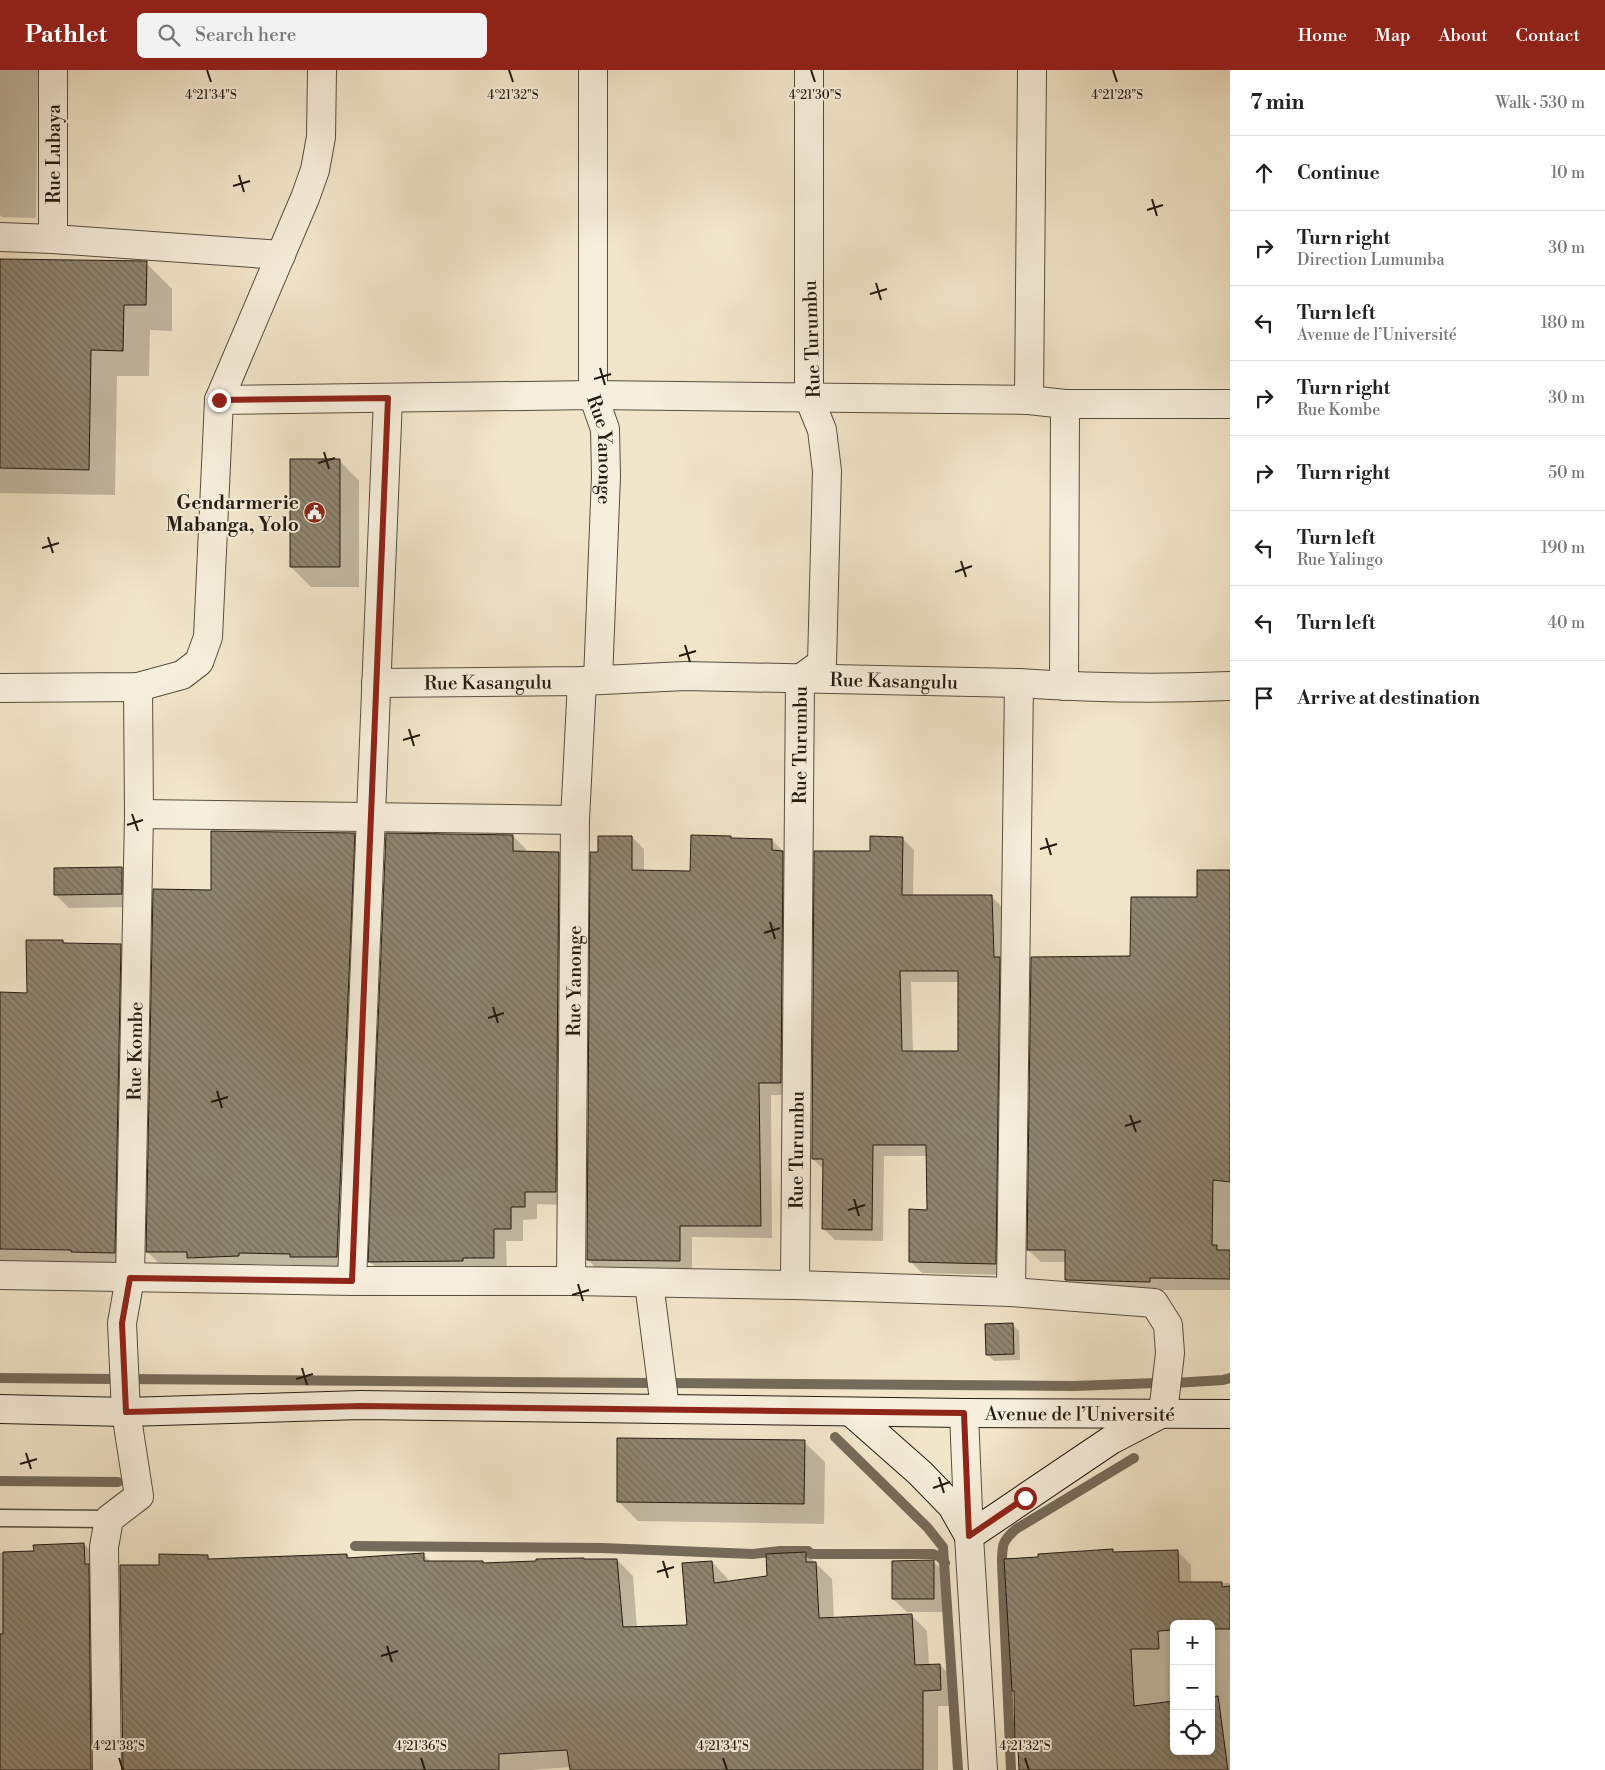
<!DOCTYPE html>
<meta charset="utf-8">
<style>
:root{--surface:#fff;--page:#f2f2f2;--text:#222;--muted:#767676;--line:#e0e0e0;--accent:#8f2418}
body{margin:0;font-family:"Libre Bodoni",serif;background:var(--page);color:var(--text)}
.controls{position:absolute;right:15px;bottom:15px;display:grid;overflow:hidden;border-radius:8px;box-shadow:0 2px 8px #0003}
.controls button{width:45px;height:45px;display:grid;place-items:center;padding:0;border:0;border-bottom:1px solid var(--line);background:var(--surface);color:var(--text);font:25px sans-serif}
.stop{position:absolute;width:15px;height:15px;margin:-11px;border:4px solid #8f2418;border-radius:50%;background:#fff}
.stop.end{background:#8f2418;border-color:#fff;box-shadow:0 1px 5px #0008}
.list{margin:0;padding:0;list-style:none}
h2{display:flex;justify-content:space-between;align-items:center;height:65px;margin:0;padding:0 20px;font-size:21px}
h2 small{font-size:16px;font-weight:400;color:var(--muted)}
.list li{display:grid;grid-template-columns:32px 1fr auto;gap:15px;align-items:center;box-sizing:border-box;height:75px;padding:0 20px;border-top:1px solid var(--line)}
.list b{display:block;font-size:19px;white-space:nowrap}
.list p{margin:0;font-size:16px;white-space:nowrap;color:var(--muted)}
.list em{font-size:16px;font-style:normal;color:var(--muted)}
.icon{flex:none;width:28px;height:28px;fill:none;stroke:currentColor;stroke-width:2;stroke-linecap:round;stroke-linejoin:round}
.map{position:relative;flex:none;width:1230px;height:1700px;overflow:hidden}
header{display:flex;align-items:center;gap:30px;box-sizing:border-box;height:70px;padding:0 25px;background:var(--accent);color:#fff}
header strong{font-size:24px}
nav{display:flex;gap:28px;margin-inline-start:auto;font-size:18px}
.search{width:350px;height:45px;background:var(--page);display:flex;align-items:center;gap:12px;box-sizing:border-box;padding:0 18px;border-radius:8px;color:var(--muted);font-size:19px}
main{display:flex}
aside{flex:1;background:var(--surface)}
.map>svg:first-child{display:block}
.shadow{fill:#0003;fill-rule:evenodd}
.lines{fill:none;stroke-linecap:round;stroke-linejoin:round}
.stream{stroke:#756b5a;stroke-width:10}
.building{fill:url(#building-back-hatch);stroke:#231b10;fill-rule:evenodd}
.service-casing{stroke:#574e3e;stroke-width:19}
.minor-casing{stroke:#574e3e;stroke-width:30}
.tertiary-casing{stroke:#574e3e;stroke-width:30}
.secondary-casing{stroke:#231b10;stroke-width:30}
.service{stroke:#f7efdd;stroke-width:16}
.minor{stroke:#f7efdd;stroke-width:28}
.tertiary{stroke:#f7efdd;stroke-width:28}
.secondary{stroke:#f7efdd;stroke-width:28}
.route{stroke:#8f2418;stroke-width:6}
.ticks{fill:none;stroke:#231b10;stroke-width:2}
.labels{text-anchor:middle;stroke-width:4;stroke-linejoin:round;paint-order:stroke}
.street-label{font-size:19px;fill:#231b10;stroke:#f7efdd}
.poi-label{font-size:19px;font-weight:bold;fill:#231b10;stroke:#f7efdd;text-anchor:end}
.ticks-label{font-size:12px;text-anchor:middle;fill:#231b10;stroke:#f7efdd;stroke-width:4;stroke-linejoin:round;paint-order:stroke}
</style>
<header>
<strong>Pathlet</strong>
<div class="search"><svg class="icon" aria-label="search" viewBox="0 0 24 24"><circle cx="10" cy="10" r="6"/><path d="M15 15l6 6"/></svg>Search here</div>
<nav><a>Home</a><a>Map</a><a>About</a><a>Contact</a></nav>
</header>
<main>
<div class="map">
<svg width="1230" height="1700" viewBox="0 0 1230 1700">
<defs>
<pattern id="building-back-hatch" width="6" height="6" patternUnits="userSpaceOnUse" patternTransform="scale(1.25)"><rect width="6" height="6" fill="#8f8571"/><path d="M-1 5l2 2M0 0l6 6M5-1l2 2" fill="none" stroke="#746c5b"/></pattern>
</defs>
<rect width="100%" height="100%" fill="#f2e6ca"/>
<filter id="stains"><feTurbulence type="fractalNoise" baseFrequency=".004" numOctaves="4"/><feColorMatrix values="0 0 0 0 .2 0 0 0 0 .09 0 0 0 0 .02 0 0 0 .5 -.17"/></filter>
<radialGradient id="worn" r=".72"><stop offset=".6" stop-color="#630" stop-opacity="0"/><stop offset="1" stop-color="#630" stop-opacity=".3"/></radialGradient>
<path class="shadow" d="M0 0H38L36 148 2 147 0 145Z
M0 190 146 193 172 219V261L150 260 149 306H117L115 425 0 423Z
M339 390 359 411V517H311L291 497Z
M354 764 366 775 348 1198H303L300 1195 250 1194V1197L200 1199 194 1193H159L147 1182 212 821Z
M513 766 526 779V783H559L571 796 568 1135 537 1134V1149L523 1150V1171H506L507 1200 382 1204 370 1192Z
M632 767 644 779V801L692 802 730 767 733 770H772L795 794 793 1025H771L772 1168 692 1167V1203L600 1202 588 1190 599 783Z
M902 768 914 780 913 826 992 827 1003 838 1007 1205 922 1203 910 1191 928 1141 927 1086H884L883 1171 835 1170 823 1158 824 1100 813 1089 871 783ZM911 912H959L960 983 913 982Z
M122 798 135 812V837L69 838 55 824Z
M1230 801V1220H1162V1224L1079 1223 1066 1210V1192H1041L1028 1180 1132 888Z
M63 871 66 874 120 876 133 888 127 1195 85 1194 83 1192 0 1191V924H28Z
M1013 1255 1019 1261 1020 1290 994 1291 987 1284Z
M804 1372 825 1392 824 1454 638 1451 618 1431Z
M84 1474 100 1490 107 1700H0V1483L35 1482Z
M1112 1481 1115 1483 1178 1482 1191 1495V1513H1230V1700H1021L1019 1681 1016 1678 1015 1623 1013 1621ZM1174 1554H1211V1681H1174Z
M805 1483 832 1509 834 1549 911 1545 927 1561 929 1595H940L956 1611 957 1636H938V1700H571V1697L531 1700H124L160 1497 207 1486 211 1490 347 1485 351 1489 423 1484 431 1493 483 1492 484 1494 617 1490 633 1506 637 1558 688 1556 712 1492 727 1508 728 1512 768 1507Z
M934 1492 947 1505V1542H907L893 1529Z"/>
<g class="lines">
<path class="stream" d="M0 1308 114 1309
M126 1309 653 1313
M672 1313 1074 1316 1156 1313
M1174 1313 1223 1310 1230 1308
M835 1367 927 1457 943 1477 958 1700
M0 1411 118 1412
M355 1476 602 1478 753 1484 780 1481H808L811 1484H933L940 1487 945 1493
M1011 1700 1002 1493C1002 1475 1002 1471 1016 1459L1134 1388"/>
</g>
<path class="building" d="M0 189 147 191 146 235H124L123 281 91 280 89 400 0 398Z
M290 389H340V497H290Z
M211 761 355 763 337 1187H290V1184L239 1183V1186L187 1188V1182H146L153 819 211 820Z
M386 763 513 765V781L559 782 556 1122H525V1137H511V1159H494V1188H463V1191L368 1192Z
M691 765 731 766V768L772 769V780L783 781 781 1013H759L761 1156H680V1191L587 1190 590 782H598V766H632V800L690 801Z
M870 766 903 767 902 825H992L994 887H1000L996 1194 909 1192V1139L927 1140 926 1075H873L872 1160 822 1159 823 1089H812L814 781H870ZM900 901H958V981H902Z
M122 797V824L54 825V798Z
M1197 800H1230V1112L1213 1110 1212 1175H1217V1180H1230V1209L1150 1208V1212L1065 1210V1180H1027L1031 887 1130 886 1131 827H1197Z
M26 870H63V873L121 874 115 1183 71 1182V1180L0 1179V922L27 923Z
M1013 1253 1014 1284 986 1285 985 1254Z
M617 1368 805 1370 804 1434 617 1432Z
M84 1473 85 1494H89L91 1700H0V1564H3V1482L34 1481 33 1475Z
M1113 1479V1482L1178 1480 1179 1512H1222V1517L1230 1516V1559H1211V1554H1174V1560L1158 1561 1159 1579H1131L1134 1636 1174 1631V1681H1211V1627L1218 1626 1228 1700H1019L1018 1678H1015L1014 1621H1012L1004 1489 1038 1487V1484Z
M806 1482V1492H816L819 1548 912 1544 915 1595 940 1594 941 1620 923 1621V1700H570L567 1680 499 1684V1700H123L120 1495H159V1484L208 1485V1489L347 1484V1488L424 1483V1491H483V1493L536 1491V1489L584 1488V1489H617L623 1557 687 1555 682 1493 712 1491 714 1513 767 1506 766 1484Z
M934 1490V1529H892V1491Z"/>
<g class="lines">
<defs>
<path id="service" d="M0 1448 109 1449"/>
<g id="minor">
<path d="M53 0V169"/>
<path id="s1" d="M593 0V325L605 359 606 406 598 610"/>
<path d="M0 167 53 169 281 185"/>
<path d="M219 330 593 325 1029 330 1065 334H1230"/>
<path d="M1029 330 1032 0"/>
<path id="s2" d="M376 613 582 611 685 606 1019 613C1089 618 1160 619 1230 616"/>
<path d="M1064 616 1065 334"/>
<path d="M0 618 138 617 182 605 199 592 208 567 219 330 305 128 315 100 321 67 322 0"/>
<path d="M139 744 575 750"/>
<path d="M0 1205 352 1211H571L795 1215 1011 1222 1154 1233 1168 1255 1170 1283 1163 1343"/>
<path d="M352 1211 388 328"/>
<path id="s3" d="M571 1211 575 750 582 611"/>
<path d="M649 1213 665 1338"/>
<path id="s4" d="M795 1215 800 609 822 593 827 401 822 360 809 328V0"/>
<path d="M1011 1222 1019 613"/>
<path id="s5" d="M107 1700 104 1477 109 1449 139 1426 126 1342 122 1253 130 1208 139 744 138 617"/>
</g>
<path id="tertiary" d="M964 1343 969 1466 983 1700"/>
<g id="secondary">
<path id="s6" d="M0 1339 126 1342 361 1335 964 1343 1230 1344"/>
<path d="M851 1342 920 1403 952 1436 969 1466 1111 1370 1159 1345"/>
</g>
</defs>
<use href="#service" class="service-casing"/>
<use href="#minor" class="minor-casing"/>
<use href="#tertiary" class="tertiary-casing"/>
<use href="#secondary" class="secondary-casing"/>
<use href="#service" class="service"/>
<use href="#minor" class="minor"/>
<use href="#tertiary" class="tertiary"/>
<use href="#secondary" class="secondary"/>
</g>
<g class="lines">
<path class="route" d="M219 330 388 328 352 1211 130 1208 122 1253 126 1342 361 1336 964 1343 969 1466 1025 1428"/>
</g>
<path class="ticks" d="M207 0 211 12M509 0 513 12M811 0 815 12M1113 0 1117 12M239 105 244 122M233 116 250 111M1152 129 1157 146M1147 140 1163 135M876 213 881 230M870 224 887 219M600 298 605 315M594 309 611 304M324 382 329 399M318 393 335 388M48 467 53 483M42 478 59 473M961 491 966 507M955 502 972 496M685 575 690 592M679 586 696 581M409 659 414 676M403 670 420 665M132 744 138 761M127 755 143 750M1046 768 1051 785M1040 779 1057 774M770 852 775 869M764 863 780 858M493 937 498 953M488 948 504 943M217 1021 222 1038M211 1032 228 1027M1130 1045 1136 1062M1125 1056 1141 1051M854 1129 859 1146M848 1140 865 1135M578 1214 583 1231M572 1225 589 1220M302 1298 307 1315M296 1309 313 1304M26 1383 31 1399M20 1394 37 1389M939 1407 944 1423M933 1418 950 1412M663 1491 668 1508M657 1502 674 1497M387 1576 392 1592M381 1586 398 1581M119 1688 123 1700M421 1688 425 1700M723 1688 727 1700M1025 1688 1029 1700"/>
<defs>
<symbol id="civic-disc" viewBox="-11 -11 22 22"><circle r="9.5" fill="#8f2418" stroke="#f7efdd"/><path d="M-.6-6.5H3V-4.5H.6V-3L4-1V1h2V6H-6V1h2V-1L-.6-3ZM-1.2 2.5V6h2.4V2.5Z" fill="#fff"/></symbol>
</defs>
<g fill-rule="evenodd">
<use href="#civic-disc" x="302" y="430" width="25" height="25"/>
</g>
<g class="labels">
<g class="street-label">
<text transform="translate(53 84) rotate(-90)" y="7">Rue Lubaya</text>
<text transform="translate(811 269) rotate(-92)" y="7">Rue Turumbu</text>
<text dy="7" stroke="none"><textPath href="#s1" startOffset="381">Rue Yanonge</textPath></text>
<text dy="7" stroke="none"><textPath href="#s2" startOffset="518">Rue Kasangulu</textPath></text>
<text dy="7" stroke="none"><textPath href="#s2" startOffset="112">Rue Kasangulu</textPath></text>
<text dy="7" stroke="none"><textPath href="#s4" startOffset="540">Rue Turumbu</textPath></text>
<text dy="7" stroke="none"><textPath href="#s3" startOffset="300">Rue Yanonge</textPath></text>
<text dy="7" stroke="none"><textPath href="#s5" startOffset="736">Rue Kombe</textPath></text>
<text dy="7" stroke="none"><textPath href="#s4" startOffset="135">Rue Turumbu</textPath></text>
<text dy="7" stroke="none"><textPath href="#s6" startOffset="1080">Avenue de l’Université</textPath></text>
</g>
<g class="poi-label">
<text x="299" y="439">Gendarmerie<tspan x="299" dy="22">Mabanga, Yolo</tspan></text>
</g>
</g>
<g class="ticks-label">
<text x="211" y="29">4°21'34"S</text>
<text x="513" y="29">4°21'32"S</text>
<text x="815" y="29">4°21'30"S</text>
<text x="1117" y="29">4°21'28"S</text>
<text x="119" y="1680">4°21'38"S</text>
<text x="421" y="1680">4°21'36"S</text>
<text x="723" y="1680">4°21'34"S</text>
<text x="1025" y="1680">4°21'32"S</text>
</g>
<rect width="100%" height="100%" filter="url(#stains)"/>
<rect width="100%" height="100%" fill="url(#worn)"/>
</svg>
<div class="controls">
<button>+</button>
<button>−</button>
<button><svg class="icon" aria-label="locate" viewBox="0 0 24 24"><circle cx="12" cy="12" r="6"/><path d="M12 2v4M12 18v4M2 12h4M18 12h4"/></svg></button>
</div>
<div class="stop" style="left:1025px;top:1428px"></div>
<div class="stop end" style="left:219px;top:330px"></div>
</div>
<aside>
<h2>7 min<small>Walk · 530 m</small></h2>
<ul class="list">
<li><svg class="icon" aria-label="ahead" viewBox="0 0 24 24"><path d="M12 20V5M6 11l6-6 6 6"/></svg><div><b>Continue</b></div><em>10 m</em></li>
<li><svg class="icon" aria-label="right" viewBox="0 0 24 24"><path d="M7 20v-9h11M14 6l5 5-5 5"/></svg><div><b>Turn right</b><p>Direction Lumumba</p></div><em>30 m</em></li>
<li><svg class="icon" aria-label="left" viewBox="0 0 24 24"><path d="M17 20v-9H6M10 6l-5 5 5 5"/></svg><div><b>Turn left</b><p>Avenue de l’Université</p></div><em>180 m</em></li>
<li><svg class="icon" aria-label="right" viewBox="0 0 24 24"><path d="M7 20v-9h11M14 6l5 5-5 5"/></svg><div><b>Turn right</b><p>Rue Kombe</p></div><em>30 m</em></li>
<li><svg class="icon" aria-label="right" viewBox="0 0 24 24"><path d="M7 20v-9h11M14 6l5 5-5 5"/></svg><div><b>Turn right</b></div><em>50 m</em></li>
<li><svg class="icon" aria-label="left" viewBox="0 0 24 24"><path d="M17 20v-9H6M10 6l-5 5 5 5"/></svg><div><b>Turn left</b><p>Rue Yalingo</p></div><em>190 m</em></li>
<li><svg class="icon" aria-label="left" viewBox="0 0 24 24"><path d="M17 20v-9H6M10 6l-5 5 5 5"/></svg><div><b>Turn left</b></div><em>40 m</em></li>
<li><svg class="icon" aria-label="arrive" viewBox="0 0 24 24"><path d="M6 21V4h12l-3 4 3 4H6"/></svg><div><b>Arrive at destination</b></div></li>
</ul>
</aside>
</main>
